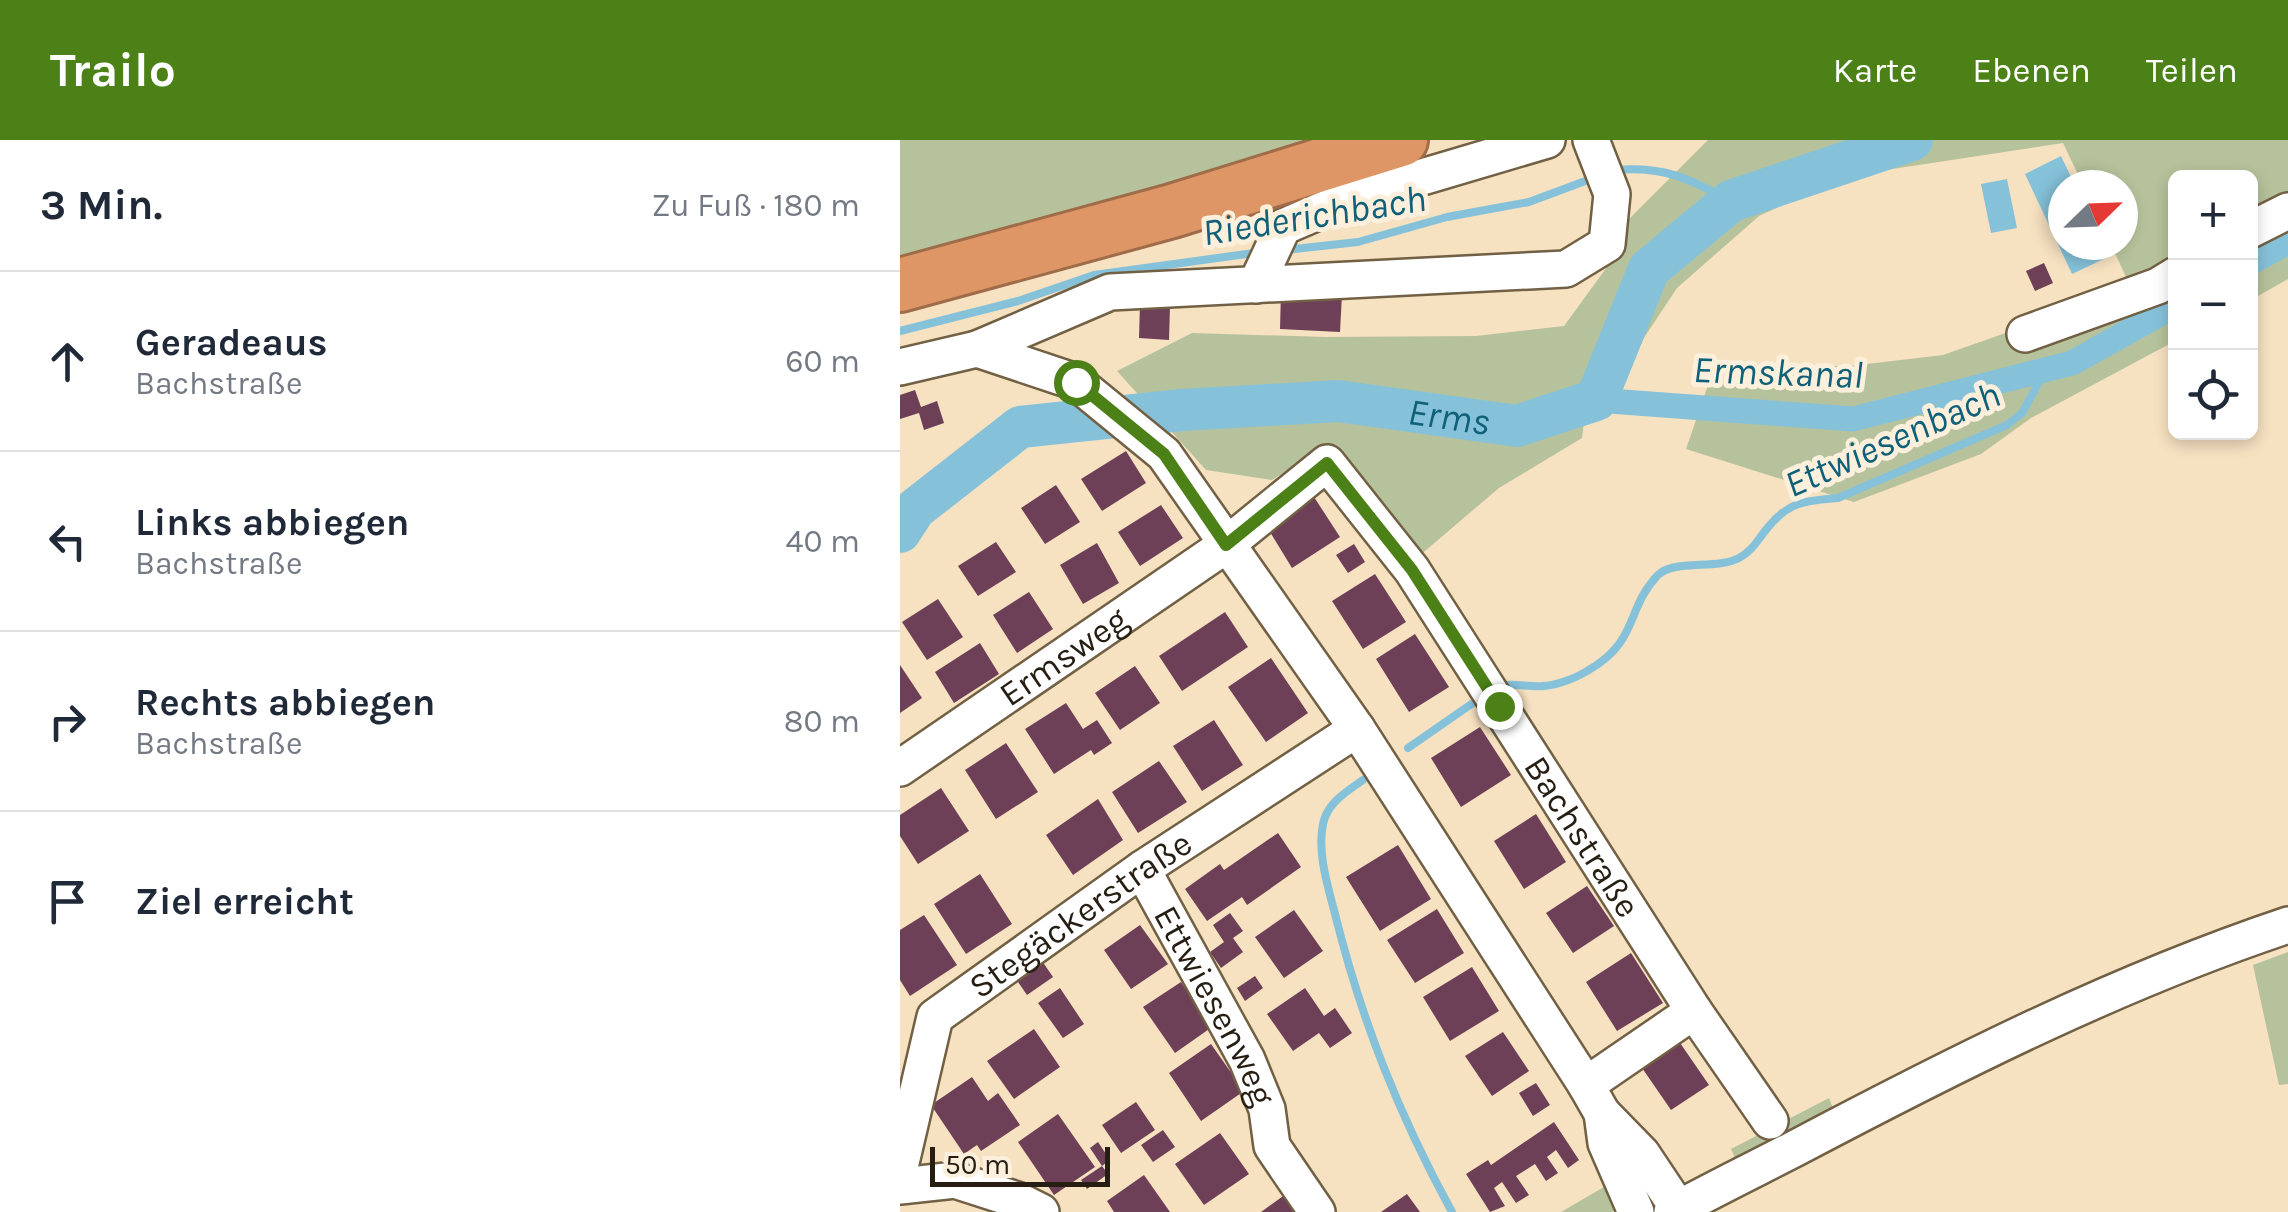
<!DOCTYPE html>
<html lang="de">
<meta charset="utf-8">
<style>
:root{--surface:#fff;--page:#f2f2f3;--text:#1f2937;--muted:#747a83;--line:#e0e1e3;--accent:#4b8116}
body{margin:0;font-family:Karla,sans-serif;background:var(--page);color:var(--text)}
.controls{position:absolute;right:30px;top:30px;display:grid;overflow:hidden;border-radius:15px;box-shadow:0 5px 15px #0003}
.controls button{width:90px;height:90px;display:grid;place-items:center;padding:0;border:0;border-bottom:2px solid var(--line);background:var(--surface);color:var(--text);font:50px sans-serif}
.compass{position:absolute;left:1148px;top:30px;width:90px;height:90px;border-radius:50%;background:var(--surface);box-shadow:0 5px 15px #0003;rotate:67deg}
.scale{position:absolute;left:30px;bottom:25px;width:180px;box-sizing:border-box;padding-left:10px;border:5px solid #261e12;border-top:0;font-size:28px;line-height:35px;white-space:nowrap;color:#261e12;-webkit-text-stroke:8px #fcf0dd;paint-order:stroke}
.stop{position:absolute;width:30px;height:30px;margin:-22px;border:8px solid #4b8116;border-radius:50%;background:#fff}
.stop.end{background:#4b8116;border-color:#fff;box-shadow:0 2px 10px #0008}
.list{margin:0;padding:0;list-style:none}
h2{display:flex;justify-content:space-between;align-items:center;height:130px;margin:0;padding:0 40px;font-size:42px}
h2 small{font-size:32px;font-weight:400;color:var(--muted)}
.list li{display:grid;grid-template-columns:65px 1fr auto;gap:30px;align-items:center;box-sizing:border-box;height:180px;padding:0 40px;border-top:2px solid var(--line)}
.list b{display:block;font-size:38px;white-space:nowrap}
.list p{margin:0;font-size:32px;white-space:nowrap;color:var(--muted)}
.list em{font-size:32px;font-style:normal;color:var(--muted)}
.icon{flex:none;width:55px;height:55px;fill:none;stroke:currentColor;stroke-width:2;stroke-linecap:round;stroke-linejoin:round}
.map{position:relative;flex:none;width:1388px;height:1072px;overflow:hidden}
header{display:flex;align-items:center;gap:60px;box-sizing:border-box;height:140px;padding:0 50px;background:var(--accent);color:#fff}
header strong{font-size:48px}
nav{display:flex;gap:55px;margin-inline-start:auto;font-size:35px}
main{display:flex}
aside{flex:1;background:var(--surface)}
.map>svg:first-child{display:block}
.green{fill:#b6c29b}
.water{fill:#85c2da}
.lines{fill:none;stroke-linecap:round;stroke-linejoin:round}
.stream{stroke:#85c2da;stroke-width:8}
.canal{stroke:#85c2da;stroke-width:25}
.river{stroke:#85c2da;stroke-width:42}
.building{fill:#6e4058}
.minor-casing{stroke:#726044;stroke-width:40}
.highway-casing{stroke:#9e6c49;stroke-width:58}
.minor{stroke:#fff;stroke-width:35}
.highway{stroke:#df9666;stroke-width:52}
.route{stroke:#4b8116;stroke-width:12}
.labels{text-anchor:middle;stroke-width:10;stroke-linejoin:round;paint-order:stroke}
.street-label{font-size:35px;fill:#261e12;stroke:#fcf0dd}
.water-label{font-size:38px;font-style:italic;fill:#0f6078;stroke:#fcf0dd}
</style>
<header>
<strong>Trailo</strong>
<nav><a>Karte</a><a>Ebenen</a><a>Teilen</a></nav>
</header>
<main>
<aside>
<h2>3 Min.<small>Zu Fuß · 180 m</small></h2>
<ul class="list">
<li><svg class="icon" aria-label="ahead" viewBox="0 0 24 24"><path d="M12 20V5M6 11l6-6 6 6"/></svg><div><b>Geradeaus</b><p>Bachstraße</p></div><em>60 m</em></li>
<li><svg class="icon" aria-label="left" viewBox="0 0 24 24"><path d="M17 20v-9H6M10 6l-5 5 5 5"/></svg><div><b>Links abbiegen</b><p>Bachstraße</p></div><em>40 m</em></li>
<li><svg class="icon" aria-label="right" viewBox="0 0 24 24"><path d="M7 20v-9h11M14 6l5 5-5 5"/></svg><div><b>Rechts abbiegen</b><p>Bachstraße</p></div><em>80 m</em></li>
<li><svg class="icon" aria-label="arrive" viewBox="0 0 24 24"><path d="M6 21V4h12l-3 4 3 4H6"/></svg><div><b>Ziel erreicht</b></div></li>
</ul>
</aside>
<div class="map">
<svg width="1388" height="1072" viewBox="0 0 1388 1072">
<rect width="100%" height="100%" fill="#f6e1c1"/>
<path class="green" d="M0 0H443L0 126Z
M808 0H1388V139L1351 160 1350 38H1276L1275 201 1131 278 1081 314 954 362 786 309 814 228 950 226 1043 215 1174 169 1238 162 1211 105H1223V45H1183L1163 3 946 36 859 76 777 148 732 216 691 225 682 298 599 348 512 422 420 309 372 340 306 330 217 231 292 193 426 197 576 196 664 186 707 127 726 82Z
M1388 812V944L1379 945 1353 825Z
M929 958 933 968 835 1018 831 1009Z
M704 1047 715 1070 712 1072H661Z"/>
<path class="water" d="M1161 16 1175 45H1163V105H1203L1208 117 1172 134 1125 34Z
M1107 39 1117 88 1091 93 1081 44Z"/>
<g class="lines">
<path class="stream" d="M714 30C765 26 787 38 831 61
M385 110 458 102 547 77 629 62 696 37
M0 191 118 161 194 135 361 112
M599 546C614 542 629 548 644 546 657 545 676 538 687 531 740 501 725 469 758 435 774 419 816 430 839 418 854 410 859 397 870 385 891 360 909 361 938 358L1107 285 1122 273 1146 230
M508 608 583 556
M463 640C446 652 427 663 423 684 417 713 428 747 435 774 462 882 499 975 552 1072"/>
<path class="canal" d="M1350 123 1388 102
M696 260 953 279 1172 223 1276 165"/>
<path class="river" id="s1" d="M0 392 15 369 120 287 282 270 438 261 617 286 696 260 749 129 831 61 1012 0"/>
</g>
<path class="building" d="M1144 123 1153 143 1135 151 1126 131Z
M381 151 442 154 440 192 380 189Z
M240 164 270 166 269 200 239 198Z
M15 250 21 267 37 261 44 283 24 290 19 273 0 279V255Z
M226 311 246 343 202 371 181 339Z
M156 345 180 382 145 404 121 368Z
M414 357 440 397 392 428 367 387Z
M261 365 283 398 240 426 218 392Z
M96 402 116 432 78 456 58 426Z
M197 403 219 443 183 464 160 425Z
M454 404 465 422 448 433 436 415Z
M475 434 506 482 463 509 432 461Z
M129 452 153 489 117 513 93 475Z
M38 459 63 497 27 520 2 482Z
M325 472 348 507 282 551 259 516Z
M515 494 549 547 509 572 476 519Z
M80 503 99 534 54 563 35 532Z
M371 518 408 573 366 602 328 547Z
M0 525 22 558 0 573Z
M235 526 260 563 220 590 195 553Z
M166 563 183 589 197 580 212 603 194 615 191 610 154 634 125 589Z
M314 580 343 625 302 651 273 606Z
M580 587 611 635 561 667 531 618Z
M106 603 138 652 96 679 65 630Z
M259 621 287 662 238 693 212 652Z
M41 648 69 691 18 724 0 696V675Z
M198 659 223 700 173 735 146 695Z
M636 674 666 722 624 749 594 701Z
M378 693 401 727 347 765 342 757 307 781 285 749 320 724 324 730Z
M498 705 531 759 480 791 446 737Z
M80 734 112 784 66 814 34 764Z
M687 746 714 786 673 813 646 773Z
M537 769 564 813 515 843 487 800Z
M394 770 423 811 384 838 355 797Z
M330 773 343 791 333 798 343 812 321 828 310 812 324 802 313 785Z
M24 775 57 825 10 856 0 840V790Z
M240 785 268 824 231 849 204 810Z
M731 813 763 863 717 891 686 842Z
M140 818 153 837 127 855 114 836Z
M572 827 599 871 550 901 523 857Z
M355 836 363 848 345 861 337 848Z
M281 842 312 887 275 913 243 867Z
M160 848 184 884 163 898 138 863Z
M405 848 424 876 435 868 452 893 430 908 419 893 393 911 367 874Z
M134 889 160 927 114 959 87 921Z
M603 892 629 931 592 956 565 916Z
M778 900 809 945 771 970 740 925Z
M311 904 344 951 301 981 269 933Z
M72 937 88 961 98 953 120 985 81 1011 77 1005 64 1014 31 965Z
M636 943 650 965 633 976 619 953Z
M236 962 255 990 221 1013 202 985Z
M158 974 195 1027 154 1055 118 1002Z
M654 982 679 1020 668 1028 656 1010 647 1017 658 1033 646 1041 635 1024 616 1036 629 1055 616 1063 602 1042 594 1048 605 1066 590 1072 566 1034 588 1020 591 1025Z
M263 990 275 1007 253 1022 241 1005Z
M320 993 349 1034 304 1065 275 1024Z
M198 1002 210 1020 202 1026 190 1008Z
M202 1026 208 1034 187 1049 181 1040Z
M244 1035 270 1072H214L207 1061Z
M386 1054 399 1072H361Z
M507 1054 520 1072H481Z"/>
<g class="lines">
<defs>
<g id="minor">
<path d="M1350 90 1388 71"/>
<path d="M356 145 383 87 448 59 647 0"/>
<path d="M1125 194 1258 146 1276 135"/>
<path d="M77 209 210 152 666 129 707 104 712 54 691 0"/>
<path d="M0 227 77 209 176 242 264 314 457 589 686 945 702 973 706 1003 736 1072"/>
<path id="s2" d="M0 628 326 405 427 323 512 430 794 871 870 981"/>
<path id="s3" d="M242 729 347 920 367 969 372 1006 417 1072"/>
<path d="M686 945 794 871"/>
<path d="M702 973 742 1014 778 1068"/>
<path id="s4" d="M0 1027 35 877 242 729 457 589"/>
<path d="M0 1046 55 1040 117 1060 141 1072"/>
<path d="M772 1072C812 1050 853 1030 894 1009 1055 924 1215 843 1388 785"/>
</g>
<path id="highway" d="M0 145 272 71 501 0"/>
</defs>
<use href="#minor" class="minor-casing"/>
<use href="#highway" class="highway-casing"/>
<use href="#minor" class="minor"/>
<use href="#highway" class="highway"/>
</g>
<g class="lines">
<path class="route" d="M176 242 264 314 326 405 427 323 512 430 599 566"/>
</g>
<g class="labels">
<g class="street-label">
<text dy="12" stroke="none"><textPath href="#s2" startOffset="198">Ermsweg</textPath></text>
<text dy="12" stroke="none"><textPath href="#s2" startOffset="978">Bachstraße</textPath></text>
<text dy="12" stroke="none"><textPath href="#s4" startOffset="332">Stegäckerstraße</textPath></text>
<text dy="12" stroke="none"><textPath href="#s3" startOffset="155">Ettwiesenweg</textPath></text>
</g>
<g class="water-label">
<text transform="translate(414 75) rotate(-9)" y="13">Riederichbach</text>
<text transform="translate(878 232) rotate(2)" y="13">Ermskanal</text>
<text dy="13" stroke="none"><textPath href="#s1" startOffset="592">Erms</textPath></text>
<text transform="translate(992 299) rotate(-24)" y="13">Ettwiesenbach</text>
</g>
</g>
</svg>
<div class="controls">
<button>+</button>
<button>−</button>
<button><svg class="icon" aria-label="locate" viewBox="0 0 24 24"><circle cx="12" cy="12" r="6"/><path d="M12 2v4M12 18v4M2 12h4M18 12h4"/></svg></button>
</div>
<svg class="compass" viewBox="-18 -18 36 36"><path d="M0-13l5 13h-10z" fill="#e53935"/><path d="M0 13l5-13h-10z" fill="#747a83"/></svg>
<div class="scale">50 m</div>
<div class="stop" style="left:176px;top:242px"></div>
<div class="stop end" style="left:599px;top:566px"></div>
</div>
</main>
